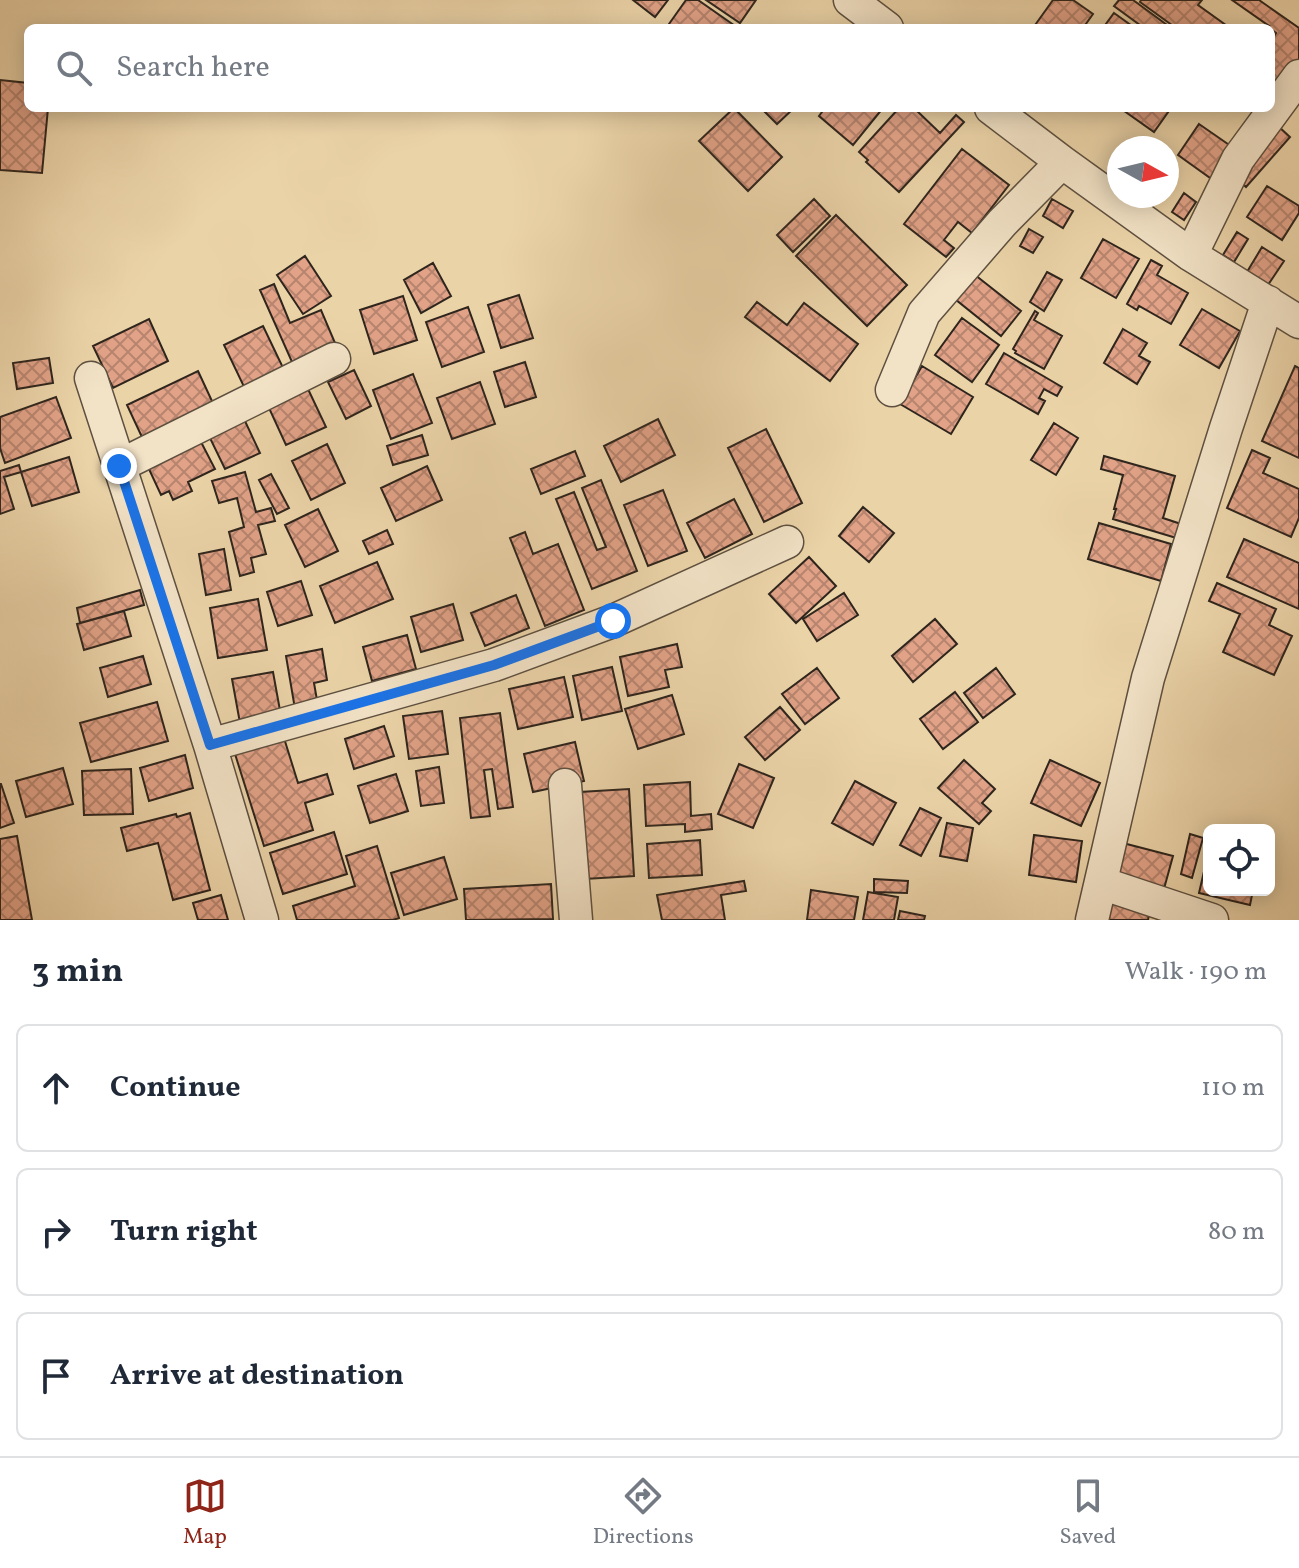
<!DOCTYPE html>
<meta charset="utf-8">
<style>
:root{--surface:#fff;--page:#f6f6f7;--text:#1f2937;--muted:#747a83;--line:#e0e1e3;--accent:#8f2418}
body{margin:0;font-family:Vollkorn,serif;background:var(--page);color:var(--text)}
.controls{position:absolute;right:24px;bottom:24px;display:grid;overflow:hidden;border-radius:12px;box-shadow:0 4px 20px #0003}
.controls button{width:72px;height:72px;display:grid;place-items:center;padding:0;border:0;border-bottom:2px solid var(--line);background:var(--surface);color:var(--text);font:40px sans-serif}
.compass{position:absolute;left:1107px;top:136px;width:72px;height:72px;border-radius:50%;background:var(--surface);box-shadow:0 4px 20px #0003;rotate:98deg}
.stop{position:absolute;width:24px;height:24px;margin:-18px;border:6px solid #1a73e8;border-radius:50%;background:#fff}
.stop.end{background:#1a73e8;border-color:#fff;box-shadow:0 2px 8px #0008}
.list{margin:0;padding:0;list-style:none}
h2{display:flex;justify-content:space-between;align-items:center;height:104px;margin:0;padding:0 32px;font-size:34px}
h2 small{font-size:26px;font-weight:400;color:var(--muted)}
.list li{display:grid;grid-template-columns:52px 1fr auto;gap:24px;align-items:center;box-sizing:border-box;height:128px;margin:0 16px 16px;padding:0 16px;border:2px solid var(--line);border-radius:12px}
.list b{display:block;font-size:30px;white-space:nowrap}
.list em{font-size:26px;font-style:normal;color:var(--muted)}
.icon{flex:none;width:44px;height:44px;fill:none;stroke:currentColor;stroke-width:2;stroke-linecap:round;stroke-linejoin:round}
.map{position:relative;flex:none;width:1299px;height:920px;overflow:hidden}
.search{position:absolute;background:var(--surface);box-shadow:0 4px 20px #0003;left:24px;right:24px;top:24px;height:88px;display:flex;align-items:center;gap:20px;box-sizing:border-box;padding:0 28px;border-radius:12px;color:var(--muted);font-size:30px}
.sheet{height:536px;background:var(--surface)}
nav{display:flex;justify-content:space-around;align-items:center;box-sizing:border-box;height:112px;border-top:2px solid var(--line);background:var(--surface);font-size:22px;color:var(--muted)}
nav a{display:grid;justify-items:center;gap:4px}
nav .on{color:var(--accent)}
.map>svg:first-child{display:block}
.building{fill:url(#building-cross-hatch);stroke:#2e251d;stroke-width:2}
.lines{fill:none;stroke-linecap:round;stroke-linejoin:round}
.minor-casing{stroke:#5d5040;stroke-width:35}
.minor{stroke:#f2e2c6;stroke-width:32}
.route{stroke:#1a73e8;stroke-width:10}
</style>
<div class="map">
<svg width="1299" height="920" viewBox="0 0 1299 920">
<defs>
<pattern id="building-cross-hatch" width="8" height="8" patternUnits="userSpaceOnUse" patternTransform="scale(2)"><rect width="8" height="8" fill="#e1a287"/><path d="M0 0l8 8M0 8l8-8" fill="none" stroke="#b7846e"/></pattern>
</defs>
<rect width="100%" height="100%" fill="#ebd3a8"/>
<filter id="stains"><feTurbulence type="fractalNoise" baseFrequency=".0025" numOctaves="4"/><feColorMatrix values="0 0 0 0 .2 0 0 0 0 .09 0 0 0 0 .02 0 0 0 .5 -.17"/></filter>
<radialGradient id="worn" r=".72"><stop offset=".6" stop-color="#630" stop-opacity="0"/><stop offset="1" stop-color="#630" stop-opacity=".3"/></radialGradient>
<path class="building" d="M633 0H668L655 17Z
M686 0H698L738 28H674L669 24Z
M706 0H756L740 23Z
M1053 0H1073L1093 14 1083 28H1033Z
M1119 0H1133L1167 25 1165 28H1144L1114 6Z
M1141 0H1202L1198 5 1230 28H1176L1140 2Z
M1232 0H1259L1299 28V59L1274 95 1271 93V41L1276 33 1268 27 1269 26Z
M1114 13 1135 28H1103Z
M0 80 28 83V108H48L42 173 0 170Z
M734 108 782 157 748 191 699 141Z
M761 108H794L777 124Z
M825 108H883L853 145 819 116Z
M899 108H914L940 133 956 115 964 122 899 192 866 162 868 160 859 152Z
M1120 108H1171L1154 132Z
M1199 124 1235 149 1213 180 1178 155Z
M1277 125 1290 137 1246 187 1233 175Z
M962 149 1009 185 972 233 958 222 944 240 954 248 946 257 904 224Z
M1267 186 1299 206V213L1282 240 1247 217Z
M1184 193 1196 202 1184 220 1172 212Z
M814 199 830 216 793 252 777 235Z
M1052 199 1073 211 1063 228 1043 216Z
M836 215 907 285 867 326 796 256Z
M1029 229 1043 237 1033 253 1020 246Z
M1237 232 1248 239 1234 262 1223 255Z
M1103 239 1139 259 1116 298 1081 278Z
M1262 247 1284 261 1268 285 1247 272Z
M305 256 331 296 303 314 277 275Z
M1151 260 1162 266 1157 275 1188 293 1171 324 1139 306 1137 310 1127 304Z
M433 263 451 296 421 313 404 280Z
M970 271 1021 311 1001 336 950 295Z
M1047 272 1062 280 1044 311 1030 302Z
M274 284 290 323 321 310 335 343 292 362 260 290Z
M519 295 533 338 501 348 488 305Z
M403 296 417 340 374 354 360 310Z
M757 302 787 325 804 303 858 344 830 381 745 317Z
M468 307 484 352 442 367 426 322Z
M1202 309 1240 331 1219 368 1180 345Z
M1035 311 1038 313 1034 320 1062 336 1044 369 1015 353 1016 351 1013 349Z
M962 318 999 345 972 382 935 355Z
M149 319 168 361 113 388 93 346Z
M263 326 286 374 247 393 224 345Z
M1123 329 1147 343 1139 356 1150 362 1137 384 1104 363Z
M1004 353 1062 387 1057 396 1044 389 1039 398 1045 401 1038 414 986 384Z
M49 358 53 383 17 389 13 363Z
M525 362 536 397 505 407 494 372Z
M922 366 973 397 951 434 900 404Z
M1295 366 1299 368V458L1262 441Z
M354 370 371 406 346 419 328 382Z
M198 371 218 414 147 448 127 405Z
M413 374 432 423 391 439 373 390Z
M480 382 495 424 452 439 437 398Z
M308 389 326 427 286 445 269 408Z
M56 397 71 438 5 463 0 448V417Z
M244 419 260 453 225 469 209 436Z
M658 419 675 455 621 482 604 446Z
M1054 423 1078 438 1056 475 1031 460Z
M766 429 802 503 764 522 728 448Z
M422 435 428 455 393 465 387 446Z
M201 442 215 469 188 482 192 491 173 500 169 491 161 495 148 467Z
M327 444 345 483 311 500 292 461Z
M1252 450 1270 458 1263 473 1299 489V518L1291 537 1227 508Z
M575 451 585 476 541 494 531 469Z
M1104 456 1175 476 1163 518 1187 526 1183 540 1113 519 1116 509H1114L1123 475 1101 469Z
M69 457 79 492 32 506 21 472Z
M19 465 21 472 4 477 14 509 0 514V471Z
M427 466 442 500 396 521 381 488Z
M245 472 256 512 271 508 275 521 258 525 266 554 251 558 254 572 240 576 229 532 244 527 237 498 219 503 212 481Z
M271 474 289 508 277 514 259 480Z
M601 480 637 571 592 589 556 499 574 492 597 550 606 547 582 488Z
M663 490 687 551 648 566 624 505Z
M734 499 752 534 705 558 687 523Z
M863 507 894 533 869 562 839 536Z
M318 509 338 551 305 567 285 525Z
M1099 523 1171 544 1161 581 1088 559Z
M387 530 393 544 369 554 363 541Z
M525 532 533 554 558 544 584 610 545 626 510 538Z
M1244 539 1299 563V609L1227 577Z
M224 549 231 590 206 595 199 554Z
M809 557 836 586 796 623 769 594Z
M377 562 393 599 335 623 320 586Z
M301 581 312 615 278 626 267 592Z
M1217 583 1276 609 1269 625 1292 636 1274 675 1223 652 1240 614 1209 601Z
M140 590 144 605 80 623 77 608Z
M844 593 858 615 817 641 803 619Z
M516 595 529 628 485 646 471 613Z
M258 599 267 650 218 658 210 608Z
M453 604 463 640 421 652 411 617Z
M124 611 131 636 84 650 77 624Z
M935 619 957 644 913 682 892 656Z
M407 635 416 669 372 681 363 647Z
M677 644 682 667 665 670 669 687 628 696 620 657Z
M322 649 327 680 314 683 318 706 295 709 286 656Z
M143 656 151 684 108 697 100 668Z
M612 667 622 711 582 720 573 676Z
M817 668 839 698 805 724 782 694Z
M996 668 1015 694 983 718 964 693Z
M273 672 281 716 240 723 232 679Z
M564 677 573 717 518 729 509 689Z
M955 692 978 722 943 749 920 719Z
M672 695 684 734 638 749 625 709Z
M157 702 168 741 91 762 80 723Z
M780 707 800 730 765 760 745 737Z
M442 711 448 754 409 759 403 716Z
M500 713 513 807 498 809 492 769 484 770 490 816 471 818 460 718Z
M384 726 394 756 354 769 345 739Z
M284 738 298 783 327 774 333 794 305 803 313 830 264 846 235 754Z
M575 742 584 781 533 792 524 754Z
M185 755 193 788 149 801 140 768Z
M964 760 995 789 982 803 991 811 979 824 938 788Z
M1050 760 1100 783 1081 826 1031 803Z
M739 764 774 778 753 828 718 814Z
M439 767 444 803 421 806 416 771Z
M63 768 73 804 26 817 16 781Z
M131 769 133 814 84 815 82 771Z
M396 774 408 811 370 823 358 786Z
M855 781 896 803 873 845 832 823Z
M690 782 691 816 711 814 712 829 685 832V824L646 826 644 785Z
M1 784 14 823 0 828V784Z
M629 789 634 876 585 879 580 792Z
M920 808 941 818 921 856 900 845Z
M190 813 210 890 173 900 158 843 127 851 121 828 176 814 177 817Z
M947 823 973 828 967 861 940 856Z
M334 832 347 874 283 894 270 853Z
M1190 834 1203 838 1192 878 1181 874Z
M1034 835 1082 841 1076 882 1029 875Z
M17 836 32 920H0V839Z
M700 840 702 875 649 878 647 844Z
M1119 842 1173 856 1162 896 1109 882Z
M377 846 399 918 393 920H297L293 906 355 886 346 856Z
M1209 850V890H1253L1250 905 1199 893Z
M444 857 457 899 404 915 391 873Z
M874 879 908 881 907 893 874 892Z
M744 881 746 891 721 895 725 920H662L657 895Z
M551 884 553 919 466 920 464 889Z
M811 890 858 897 854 920H807Z
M868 892 898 897 894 920H863Z
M221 895 228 920H198L193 903Z
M1111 896 1151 903 1148 920H1107Z
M900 911 925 916 924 920H898Z"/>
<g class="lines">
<defs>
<path id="minor" d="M850 0 887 28
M991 108 1062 162 1191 255 1299 322
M1191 255 1238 159 1299 76
M91 378 210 745 262 920
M892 390 924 313 1002 223 1062 162
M119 466 334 359
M210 745 494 665 613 621 787 542
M565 785 576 920
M1101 883 1212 920
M1092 920 1148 678 1226 428 1268 302"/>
</defs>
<use href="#minor" class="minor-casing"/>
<use href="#minor" class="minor"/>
</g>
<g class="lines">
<path class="route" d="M119 466 210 745 494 665 613 621"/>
</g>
<rect width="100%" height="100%" filter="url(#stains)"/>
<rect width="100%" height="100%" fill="url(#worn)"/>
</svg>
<div class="controls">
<button><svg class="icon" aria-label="locate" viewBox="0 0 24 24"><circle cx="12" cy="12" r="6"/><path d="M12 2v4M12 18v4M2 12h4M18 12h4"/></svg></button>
</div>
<svg class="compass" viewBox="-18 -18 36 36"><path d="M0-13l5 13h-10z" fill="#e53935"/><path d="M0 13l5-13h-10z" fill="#747a83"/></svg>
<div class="stop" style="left:613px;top:621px"></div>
<div class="stop end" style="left:119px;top:466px"></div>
<div class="search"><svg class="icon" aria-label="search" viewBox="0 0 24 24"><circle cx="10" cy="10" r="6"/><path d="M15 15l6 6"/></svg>Search here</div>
</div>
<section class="sheet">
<h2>3 min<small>Walk · 190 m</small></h2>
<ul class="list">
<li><svg class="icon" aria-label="ahead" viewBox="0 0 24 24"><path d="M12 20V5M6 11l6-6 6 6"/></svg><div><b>Continue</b></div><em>110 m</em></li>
<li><svg class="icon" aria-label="right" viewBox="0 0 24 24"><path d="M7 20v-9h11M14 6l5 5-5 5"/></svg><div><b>Turn right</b></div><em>80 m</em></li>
<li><svg class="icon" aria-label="arrive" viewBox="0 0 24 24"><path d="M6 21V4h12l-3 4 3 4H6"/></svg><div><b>Arrive at destination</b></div></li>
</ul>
</section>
<nav>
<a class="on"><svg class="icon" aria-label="map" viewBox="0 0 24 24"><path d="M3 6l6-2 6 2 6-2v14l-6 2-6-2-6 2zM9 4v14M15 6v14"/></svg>Map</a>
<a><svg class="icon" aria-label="directions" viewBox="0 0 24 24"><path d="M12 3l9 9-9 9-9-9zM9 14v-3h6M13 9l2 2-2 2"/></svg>Directions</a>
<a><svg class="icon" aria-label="saved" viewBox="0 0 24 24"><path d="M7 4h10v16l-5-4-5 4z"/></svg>Saved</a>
</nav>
